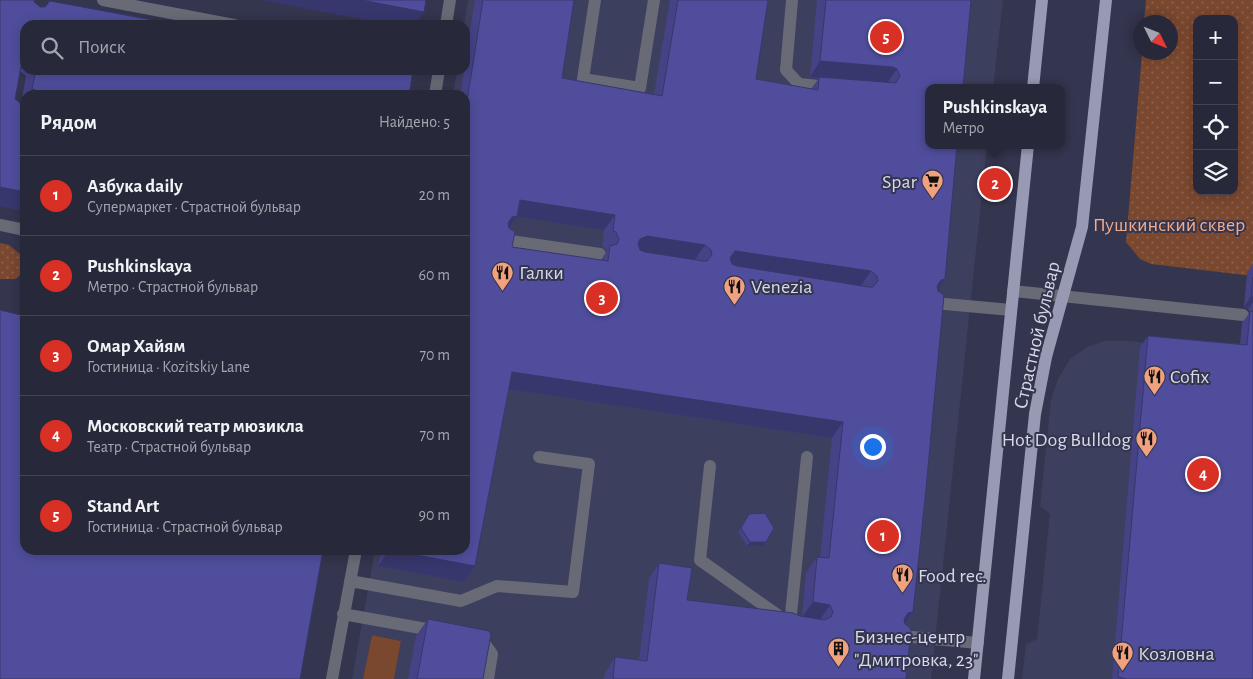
<!DOCTYPE html>
<html lang="ru">
<meta charset="utf-8">
<style>
:root{--surface:#27283a;--page:#2f3042;--text:#f1f3f6;--muted:#a4a6af;--line:#434454;--accent:#d93025}
body{margin:0;font-family:"Alegreya Sans",sans-serif;background:var(--page);color:var(--text)}
.controls{position:absolute;right:15px;top:15px;display:grid;overflow:hidden;border-radius:10px;box-shadow:0 2px 12px #0003}
.controls button{width:45px;height:45px;display:grid;place-items:center;padding:0;border:0;border-bottom:1px solid var(--line);background:var(--surface);color:var(--text);font:25px sans-serif}
.compass{position:absolute;left:1133px;top:15px;width:45px;height:45px;border-radius:50%;background:var(--surface);box-shadow:0 2px 12px #0003;rotate:133deg}
.you{position:absolute;left:872px;top:446px;width:18px;height:18px;margin:-12px;border:4px solid #fff;border-radius:50%;background:#1a73e8;box-shadow:0 0 0 8px #1a73e833}
.badge{display:grid;place-items:center;width:32px;height:32px;border-radius:50%;background:var(--accent);color:#fff;font-size:16px;font-weight:700}
.pin{position:absolute;translate:-50% -50%;border:2px solid #fff;box-shadow:0 1px 5px #0006}
.popup{position:absolute;left:925px;top:84px;width:140px;height:65px;box-sizing:border-box;display:grid;place-content:center;border-radius:10px;background:var(--surface);filter:drop-shadow(0 1px 4px #0005);font-size:16px;white-space:nowrap;color:var(--muted)}
.popup b{font-size:19px;color:var(--text)}
.popup::after{content:'';position:absolute;left:50%;top:100%;margin-left:-10px;border:10px solid transparent;border-top-color:var(--surface)}
.list{margin:0;padding:0;list-style:none}
h2{display:flex;justify-content:space-between;align-items:center;height:65px;margin:0;padding:0 20px;font-size:21px}
h2 small{font-size:16px;font-weight:400;color:var(--muted)}
.list li{display:grid;grid-template-columns:32px 1fr auto;gap:15px;align-items:center;box-sizing:border-box;height:80px;padding:0 20px;border-top:1px solid var(--line)}
.list b{display:block;font-size:19px;white-space:nowrap}
.list p{margin:0;font-size:16px;white-space:nowrap;color:var(--muted)}
.list em{font-size:16px;font-style:normal;color:var(--muted)}
.icon{flex:none;width:28px;height:28px;fill:none;stroke:currentColor;stroke-width:2;stroke-linecap:round;stroke-linejoin:round}
.map{position:relative;flex:none;width:1253px;height:679px;overflow:hidden}
.search{position:absolute;background:var(--surface);box-shadow:0 2px 12px #0003;left:20px;top:20px;width:450px;height:55px;display:flex;align-items:center;gap:12px;box-sizing:border-box;padding:0 18px;border-radius:15px;color:var(--muted);font-size:19px}
.panel{position:absolute;background:var(--surface);box-shadow:0 2px 12px #0003;left:20px;top:90px;width:450px;height:465px;border-radius:15px}
.map>svg:first-child{display:block}
.built{fill:#3d3f5e}
.grass{fill:#7a472f}
.park{fill:url(#park-dots);fill-rule:evenodd}
.lines{fill:none;stroke-linecap:round;stroke-linejoin:round}
.minor{stroke:#686a76;stroke-width:12}
.major{stroke:#989ab3;stroke-width:12}
.wall{fill:#454386;fill-rule:evenodd}
.shaded-wall{fill:#38376d}
.building{fill:#504e9c;stroke:#38376d;fill-rule:evenodd}
.labels{text-anchor:middle;stroke-width:4;stroke-linejoin:round;paint-order:stroke}
.poi-label{font-size:20px;fill:#d7d9e9;stroke:#34354e;text-anchor:start}
.park-label{font-size:20px;fill:#f1ac8d;stroke:#34354e}
.street-label{font-size:20px;fill:#d7d9e9;stroke:#34354e}
</style>
<div class="map">
<svg width="1253" height="679" viewBox="0 0 1253 679">
<defs>
<pattern id="park-dots" width="8" height="8" patternUnits="userSpaceOnUse" patternTransform="scale(1.25)"><rect width="8" height="8" fill="#7a472f"/><path d="M2 2h.1M6 6h.1" fill="none" stroke="#8c614d" stroke-width="1.8" stroke-linecap="round"/></pattern>
</defs>
<rect width="100%" height="100%" fill="#34354e"/>
<path class="built" d="M468 0H1003L993 88H929V145H987L931 679H394L401 641 372 635 363 679H352L375 550H465V95H453L457 70H465L464 25Z
M1105 341H1127L1253 352V679H1022L1026 644 1037 639 1050 514 1040 506 1051 400 1058 379 1070 359 1087 347Z"/>
<path class="grass" d="M372 635 401 641 394 679H363Z"/>
<path class="park" d="M1146 0H1253V276L1151 264 1140 259 1126 242 1142 53 1170 52V22H1144ZM1197 19H1234V191H1197Z
M0 243 9 245 25 258 23 273 15 279H0Z"/>
<g class="lines">
<path class="minor" d="M103 0 234 25
M595 0 583 79 640 88 654 0
M792 0 786 70 799 84 828 87
M446 25 450 0
M435 95 439 70
M0 225 25 230
M505 240 600 254
M1013 291 1243 315
M934 303 1011 310
M710 466 700 560 783 619
M350 581 461 601 497 586 573 592 589 464 539 457
M343 614 437 631
M790 624 807 457
M901 636 978 643
M478 639 482 640 492 654 488 679
M332 679 356 550"/>
<path class="major" d="M1033 88 1042 0
M974 679 1028 145
M1008 679 1035 414 1046 357 1082 227 1106 0"/>
</g>
<path class="wall" d="M0 0 34 2 40 7 179 25H25V70H413L409 95H25V211L0 206ZM20 71 26 76 21 104 15 99Z
M475 0H574L562 78 654 94 670 0H768L756 79 811 89 819 78 810 77 817 0H971L938 290 913 612 905 624 906 679H604L605 673 615 657 639 660 649 579 659 563 687 600 802 617 806 573 817 557 820 558 832 438 509 389 475 566 464 582 378 566 381 550H465V95H460L464 70H465V61ZM517 217 604 230 602 246 605 248 607 251 601 260 512 247 509 228Z
M1253 264V679H1112L1140 347 1148 336 1240 344 1242 323 1250 312 1248 309 1244 307 1247 273Z
M749 514 766 542 763 546H747L738 532Z
M428 619 483 679H408L416 636Z"/>
<path class="shaded-wall" d="M260 0H361L424 12 415 25H393Z
M25 57V64L20 71 22 61Z
M820 61 893 67 897 69 886 85 882 83 810 77Z
M32 89 42 92 40 95H29Z
M0 187 25 192V211L0 206Z
M520 200 615 215 604 230 517 217 506 232 508 223Z
M647 236 705 245 694 261 629 255 640 239Z
M735 251 871 271 860 287 725 266 730 258Z
M945 279 934 295 930 296 941 280Z
M1251 296 1253 297V302L1248 309 1244 307Z
M512 372 843 422 832 438 502 388Z
M750 542H766L763 546H747Z
M389 550 475 566 464 582 378 566Z
M813 602 830 605 819 621 802 617Z
M913 612 902 628 897 629 908 613Z"/>
<path class="building" d="M0 0H34V2L40 7H45L50 1 179 25H25V57L22 61 15 99 21 104 25 105V192L0 187Z
M361 0H426L424 12Z
M483 0H574L562 78 662 96 678 0H768L756 79 818 90 819 77 896 83 900 76 897 69 893 67 820 61 826 0H971L963 88H929V145H957L945 279 941 280 937 286 938 291 944 295 925 499 913 612 908 613 904 619 905 624 911 629 906 679H613L615 657 647 661 659 563 692 568 687 600 793 613 800 616 824 620 831 617 833 612 830 605 813 602 817 557 829 558 843 422 512 372 475 566 389 550H465V114ZM520 200 615 215 613 231 616 232 619 239 617 244 610 246 608 261 512 247 515 232 509 228 508 223 512 217 517 216ZM647 236 705 245 711 250 712 255 707 261H703L645 252 640 250 638 244 640 239ZM735 251 871 271 877 276 878 281 873 287H869L737 266 732 264 730 258Z
M36 70H413L409 95H43L42 92 32 89Z
M1253 277V297L1251 296Z
M0 310 25 316V550H323L300 679H0Z
M1253 311V679H1127L1118 677 1148 336 1247 345 1250 312Z
M765 513 774 528 766 542H750L741 528 749 514Z
M428 619 489 631 491 634 483 679H417Z"/>
<defs>
<symbol id="supermarket-pin" viewBox="-11 -11 22 30"><path d="M0 17L-7.5 6A9.5 9.5 0 1 1 7.5 6Z" fill="#f1a17d" stroke="#34354e"/><path d="M-6-5.5h2.5l.6 2H6L4.5 2H-2.5L-4.4-4H-6ZM-1.5 3.2a1.3 1.3 0 1 0 .1 0ZM3 3.2a1.3 1.3 0 1 0 .1 0Z" fill="#111"/></symbol>
<symbol id="restaurant-pin" viewBox="-11 -11 22 30"><path d="M0 17L-7.5 6A9.5 9.5 0 1 1 7.5 6Z" fill="#f1a17d" stroke="#34354e"/><path d="M-5-6h1v4h1v-4h1v4h1v-4h1v5L-1.5 .5V6h-2V.5L-5-1ZM5-6V6H3V1.5H1.5Q1.5-4 5-6Z" fill="#111"/></symbol>
<symbol id="building-pin" viewBox="-11 -11 22 30"><path d="M0 17L-7.5 6A9.5 9.5 0 1 1 7.5 6Z" fill="#f1a17d" stroke="#34354e"/><path d="M-4-6H4V6H1V3H-1V6H-4ZM-2.5-4.3h1.7v1.8h-1.7ZM.8-4.3h1.7v1.8H.8ZM-2.5-1h1.7V.8h-1.7ZM.8-1h1.7V.8H.8Z" fill="#111"/></symbol>
</defs>
<g fill-rule="evenodd">
<use href="#supermarket-pin" x="920" y="168" width="25" height="34"/>
<use href="#restaurant-pin" x="490" y="260" width="25" height="34"/>
<use href="#restaurant-pin" x="722" y="274" width="25" height="34"/>
<use href="#restaurant-pin" x="1142" y="364" width="25" height="34"/>
<use href="#restaurant-pin" x="1134" y="426" width="25" height="34"/>
<use href="#restaurant-pin" x="890" y="562" width="25" height="34"/>
<use href="#building-pin" x="826" y="636" width="25" height="34"/>
<use href="#restaurant-pin" x="1110" y="640" width="25" height="34"/>
</g>
<g class="labels">
<g class="poi-label">
<text x="917" y="188" text-anchor="end">Spar</text>
<text x="519" y="279">Галки</text>
<text x="751" y="293">Venezia</text>
<text x="1170" y="383">Cofix</text>
<text x="1131" y="446" text-anchor="end">Hot Dog Bulldog</text>
<text x="918" y="582">Food rec.</text>
<text x="854" y="643">Бизнес-центр<tspan x="854" dy="23">"Дмитровка, 23"</tspan></text>
<text x="1138" y="660">Козловна</text>
</g>
<g class="park-label">
<text x="1169" y="231">Пушкинский сквер</text>
</g>
<g class="street-label">
<text transform="translate(1036 335) rotate(-77)" y="7">Страстной бульвар</text>
</g>
</g>
</svg>
<div class="controls">
<button>+</button>
<button>−</button>
<button><svg class="icon" aria-label="locate" viewBox="0 0 24 24"><circle cx="12" cy="12" r="6"/><path d="M12 2v4M12 18v4M2 12h4M18 12h4"/></svg></button>
<button><svg class="icon" aria-label="layers" viewBox="0 0 24 24"><path d="M12 4l9 5-9 5-9-5zM3 14l9 5 9-5"/></svg></button>
</div>
<svg class="compass" viewBox="-18 -18 36 36"><path d="M0-13l5 13h-10z" fill="#e53935"/><path d="M0 13l5-13h-10z" fill="#a4a6af"/></svg>
<div class="you"></div>
<div class="pin badge" style="left:883px;top:536px">1</div>
<div class="pin badge" style="left:995px;top:184px">2</div>
<div class="popup"><b>Pushkinskaya</b>Метро</div>
<div class="pin badge" style="left:602px;top:298px">3</div>
<div class="pin badge" style="left:1203px;top:474px">4</div>
<div class="pin badge" style="left:886px;top:37px">5</div>
<div class="search"><svg class="icon" aria-label="search" viewBox="0 0 24 24"><circle cx="10" cy="10" r="6"/><path d="M15 15l6 6"/></svg>Поиск</div>
<section class="panel">
<h2>Рядом<small>Найдено: 5</small></h2>
<ul class="list">
<li><span class="badge">1</span><div><b>Азбука daily</b><p>Супермаркет · Страстной бульвар</p></div><em>20 m</em></li>
<li><span class="badge">2</span><div><b>Pushkinskaya</b><p>Метро · Страстной бульвар</p></div><em>60 m</em></li>
<li><span class="badge">3</span><div><b>Омар Хайям</b><p>Гостиница · Kozitskiy Lane</p></div><em>70 m</em></li>
<li><span class="badge">4</span><div><b>Московский театр мюзикла</b><p>Театр · Страстной бульвар</p></div><em>70 m</em></li>
<li><span class="badge">5</span><div><b>Stand Art</b><p>Гостиница · Страстной бульвар</p></div><em>90 m</em></li>
</ul>
</section>
</div>
